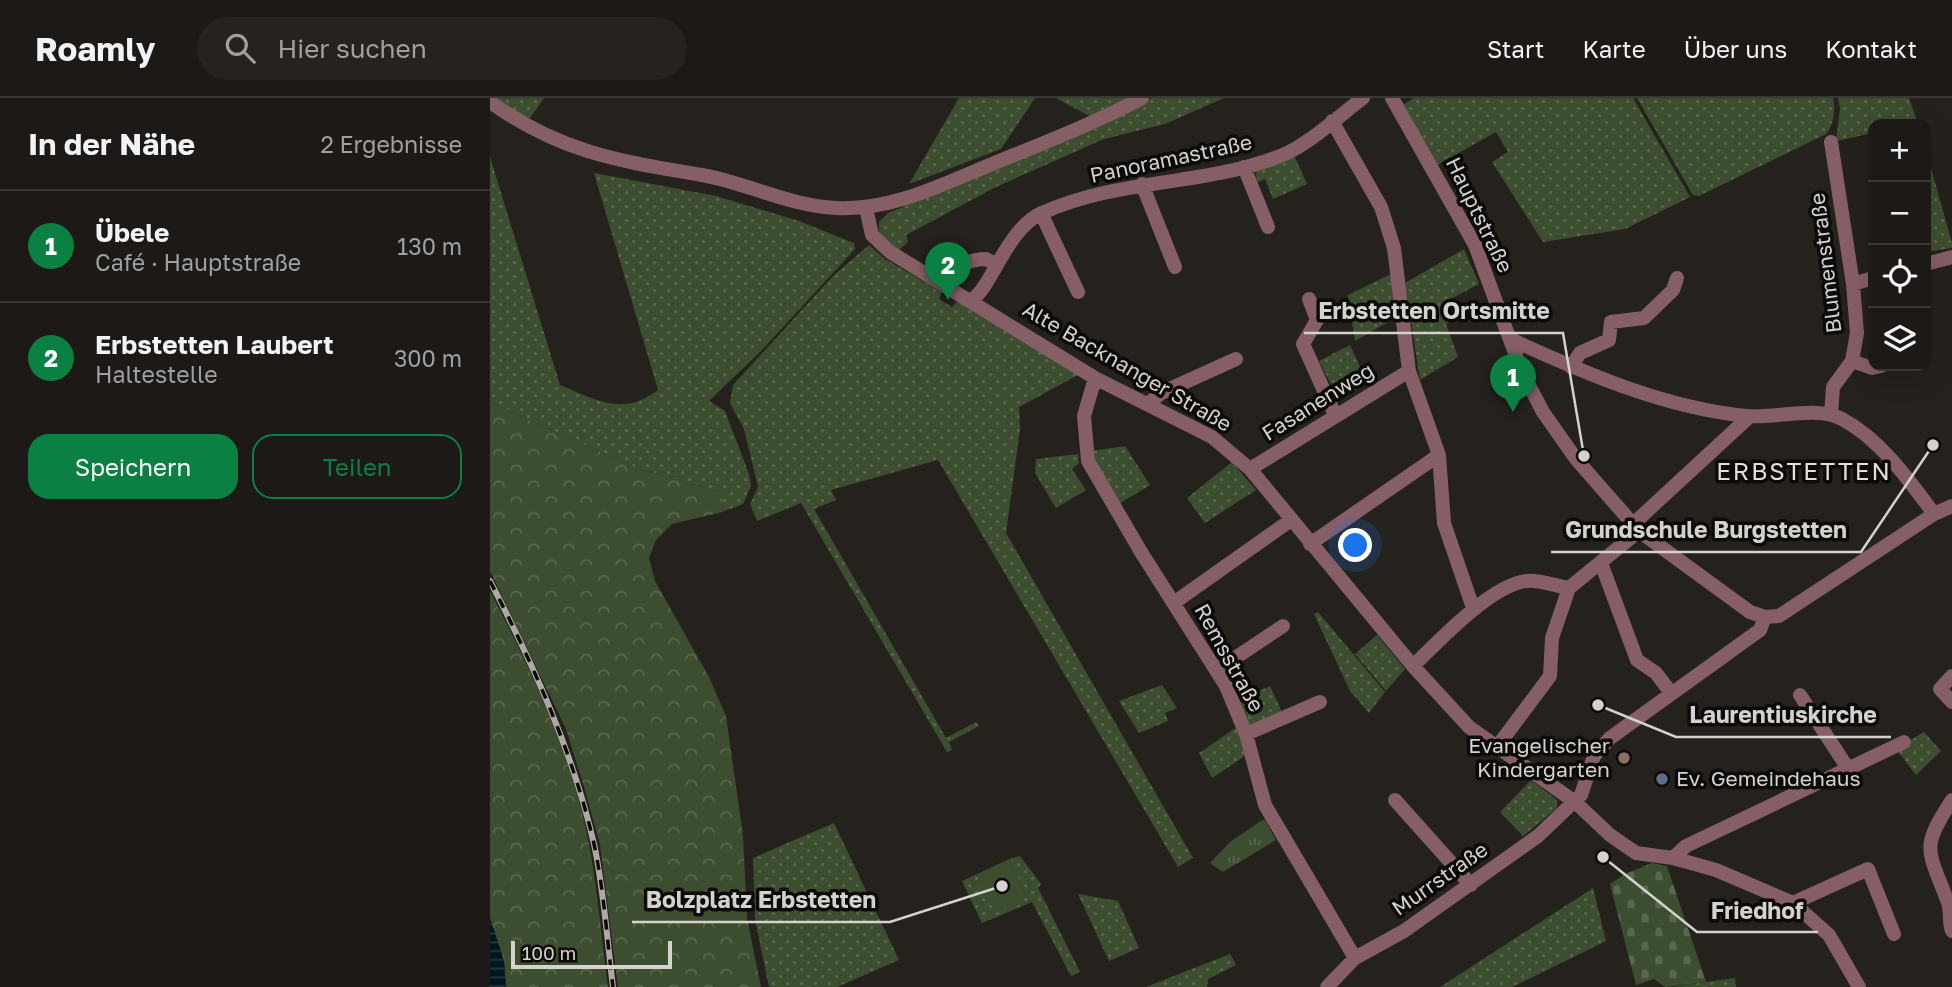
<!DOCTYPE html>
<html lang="de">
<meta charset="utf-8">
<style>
:root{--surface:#1c1916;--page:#25221f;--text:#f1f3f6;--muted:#a0a0a1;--line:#3a3835;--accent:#0b8043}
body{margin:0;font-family:"Golos Text",sans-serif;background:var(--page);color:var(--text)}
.controls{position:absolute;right:21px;top:21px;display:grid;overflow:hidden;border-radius:14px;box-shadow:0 7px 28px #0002}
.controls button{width:63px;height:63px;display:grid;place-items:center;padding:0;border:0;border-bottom:2px solid var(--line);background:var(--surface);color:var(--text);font:35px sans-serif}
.scale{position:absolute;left:21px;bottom:18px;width:161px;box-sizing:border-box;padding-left:7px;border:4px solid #d4d2ce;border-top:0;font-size:19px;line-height:24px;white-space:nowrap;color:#d4d2ce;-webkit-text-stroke:5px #0d0b09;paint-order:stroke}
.you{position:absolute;left:866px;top:448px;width:24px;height:24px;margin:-18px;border:5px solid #fff;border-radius:50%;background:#1a73e8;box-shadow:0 0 0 10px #1a73e833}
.badge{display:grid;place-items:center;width:46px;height:46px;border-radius:50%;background:var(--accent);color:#fff;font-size:23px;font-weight:700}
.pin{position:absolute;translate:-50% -58px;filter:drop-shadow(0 2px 4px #0008)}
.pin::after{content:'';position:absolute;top:37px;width:24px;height:21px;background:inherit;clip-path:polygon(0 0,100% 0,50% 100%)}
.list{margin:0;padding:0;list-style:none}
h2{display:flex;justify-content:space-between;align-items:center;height:91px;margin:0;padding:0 28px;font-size:30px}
h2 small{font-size:23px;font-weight:400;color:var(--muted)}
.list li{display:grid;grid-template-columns:46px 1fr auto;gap:21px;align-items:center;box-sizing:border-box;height:112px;padding:0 28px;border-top:2px solid var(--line)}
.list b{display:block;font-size:26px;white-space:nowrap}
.list p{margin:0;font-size:23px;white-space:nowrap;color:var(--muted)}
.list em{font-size:23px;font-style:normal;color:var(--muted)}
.actions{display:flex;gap:14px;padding:21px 28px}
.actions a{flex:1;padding:16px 0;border:2px solid var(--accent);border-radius:21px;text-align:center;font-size:24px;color:var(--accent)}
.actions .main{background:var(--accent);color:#fff}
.icon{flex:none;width:38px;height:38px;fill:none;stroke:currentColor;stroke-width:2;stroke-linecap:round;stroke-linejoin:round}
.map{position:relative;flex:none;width:1462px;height:889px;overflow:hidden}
header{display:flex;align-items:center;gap:42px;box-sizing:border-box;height:98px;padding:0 35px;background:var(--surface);border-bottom:2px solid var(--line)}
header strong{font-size:33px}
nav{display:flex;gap:38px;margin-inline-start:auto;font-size:24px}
.search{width:490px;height:63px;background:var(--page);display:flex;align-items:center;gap:18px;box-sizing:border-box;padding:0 24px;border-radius:38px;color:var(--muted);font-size:26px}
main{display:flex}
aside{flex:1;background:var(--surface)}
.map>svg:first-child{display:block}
.grass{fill:url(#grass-dots)}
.forest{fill:url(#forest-crowns)}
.cemetery{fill:url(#cemetery-stones)}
.park{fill:url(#park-tufts)}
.pitch{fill:#3d4e30}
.water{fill:url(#water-rules)}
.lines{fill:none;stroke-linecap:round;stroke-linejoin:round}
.minor{stroke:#865e66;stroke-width:14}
.rail-casing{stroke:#adaaa6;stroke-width:6}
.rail{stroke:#0d0b09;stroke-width:3.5;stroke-dasharray:10;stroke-linecap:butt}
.education-dot{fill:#8d6e63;stroke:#0d0b09;stroke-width:2.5}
.service-dot{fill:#5c6f8a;stroke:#0d0b09;stroke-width:2.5}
.labels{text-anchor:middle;stroke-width:7;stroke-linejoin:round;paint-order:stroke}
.street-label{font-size:21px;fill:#d4d2ce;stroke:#0d0b09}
.poi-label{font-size:21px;fill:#d4d2ce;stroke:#0d0b09;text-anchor:end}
.quarter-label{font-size:24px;letter-spacing:2px;fill:#e4dfd9;stroke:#0d0b09}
.leader{fill:none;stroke:#d4d2ce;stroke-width:2.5}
.callout-dot{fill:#d4d2ce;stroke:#0d0b09;stroke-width:2.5}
.callout-label{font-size:23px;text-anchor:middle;font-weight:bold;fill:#d4d2ce;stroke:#0d0b09;stroke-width:7;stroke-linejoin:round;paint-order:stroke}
</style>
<header>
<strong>Roamly</strong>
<div class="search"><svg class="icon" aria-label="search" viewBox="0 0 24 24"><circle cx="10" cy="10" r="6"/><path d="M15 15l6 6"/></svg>Hier suchen</div>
<nav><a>Start</a><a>Karte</a><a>Über uns</a><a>Kontakt</a></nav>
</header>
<main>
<aside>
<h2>In der Nähe<small>2 Ergebnisse</small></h2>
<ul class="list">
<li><span class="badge">1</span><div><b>Übele</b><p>Café · Hauptstraße</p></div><em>130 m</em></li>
<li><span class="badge">2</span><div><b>Erbstetten Laubert</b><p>Haltestelle</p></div><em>300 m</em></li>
</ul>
<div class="actions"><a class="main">Speichern</a><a>Teilen</a></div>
</aside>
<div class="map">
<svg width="1462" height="889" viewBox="0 0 1462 889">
<defs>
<pattern id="grass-dots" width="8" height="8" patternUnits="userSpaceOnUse" patternTransform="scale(1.75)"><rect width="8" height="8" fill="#3d4e30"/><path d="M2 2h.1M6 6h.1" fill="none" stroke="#58674d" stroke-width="1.8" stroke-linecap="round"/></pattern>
<pattern id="forest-crowns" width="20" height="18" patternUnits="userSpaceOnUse" patternTransform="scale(1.75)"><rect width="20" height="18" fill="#3d4e30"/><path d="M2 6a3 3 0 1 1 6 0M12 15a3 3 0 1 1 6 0" fill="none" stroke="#58674d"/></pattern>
<pattern id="cemetery-stones" width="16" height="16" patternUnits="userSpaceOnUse" patternTransform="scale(1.75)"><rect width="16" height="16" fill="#3d4e30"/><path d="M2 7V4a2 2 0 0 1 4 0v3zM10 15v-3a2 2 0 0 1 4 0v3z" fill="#58674d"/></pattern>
<pattern id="park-tufts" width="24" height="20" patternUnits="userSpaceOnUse" patternTransform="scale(1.75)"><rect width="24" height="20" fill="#3d4e30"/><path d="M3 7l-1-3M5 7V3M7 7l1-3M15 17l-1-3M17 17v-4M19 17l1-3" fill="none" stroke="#58674d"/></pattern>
<pattern id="water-rules" width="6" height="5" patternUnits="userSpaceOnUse" patternTransform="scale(1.75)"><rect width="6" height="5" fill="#00171f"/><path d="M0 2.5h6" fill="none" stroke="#24383e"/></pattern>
</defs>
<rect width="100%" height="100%" fill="#25211d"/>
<path class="grass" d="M3 0H54L38 23Z
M469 0H545L511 51 419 86Z
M566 0H644L603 20Z
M662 0H734L675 26 614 41 506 89 416 137 418 144 408 153 389 135V124L398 115 611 28Z
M924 0H1143L1200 99 1135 131 1053 144 1002 64 1018 54 1006 34 947 67 913 7Z
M1147 0H1343C1346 10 1343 29 1336 36L1209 98 1203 97Z
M1348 0H1419L1428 26H1383V35L1346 43 1350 11Z
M1436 52 1462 145V150L1436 154Z
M804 57 817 86 783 101 775 81 768 84 765 74Z
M0 59 70 287C107 302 132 319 168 292L104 75 226 98 309 123 364 145 365 151 271 253 219 303 235 313 259 376 261 388 253 406 232 414 233 395 144 369 0 304Z
M379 147 395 161 452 194 449 201 462 209 467 203 588 277 529 309 530 331 516 435 703 760 688 769 448 362 341 392 346 402 324 411 456 640 486 624 489 628 459 644 462 652 457 654 311 405 267 423 260 406 268 389 254 331 240 305 243 287 344 177Z
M974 151 989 186 955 204 962 223 956 226 968 259 930 282 915 185Z
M901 176 905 220 865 243 858 197Z
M860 247 877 284 849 302 829 263Z
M635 348 660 387 629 406 614 384 601 353Z
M588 356 589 365 582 371 596 392 566 410 545 375 546 361Z
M742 364 766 392 715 425 697 400Z
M828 514 895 594 879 615 860 593 824 516Z
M887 537 915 571 896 593 865 556Z
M672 587 687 610 675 615 678 623 649 635 629 603Z
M780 588 792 614 759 627 749 602Z
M747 629 755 658 722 680 709 655Z
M1434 634 1451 653 1426 677 1406 651Z
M1041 682 1067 702V710L1033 738 1010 714Z
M344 725 409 862 347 889H279L265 821 263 760Z
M530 758 551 786 548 790 590 874 581 878 542 804 492 825 472 783 487 776 506 813 537 799 519 761Z
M1103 790 1116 843 1022 889H950Z
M588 796 628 803 649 850 619 863Z
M740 856 746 867 718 881 717 889H656Z
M1245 880 1246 889H1181Z"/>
<path class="forest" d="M0 304 144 369 233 395 232 414 182 426 166 442 159 460 165 483 219 579 236 618 253 737 257 821 271 889H128L110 747 94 689 76 631 0 473Z
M0 493C42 573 84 661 100 751 108 797 112 843 118 889H16L14 863 0 820Z"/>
<path class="cemetery" d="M1162 765 1177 768 1216 884 1175 889 1164 881 1146 887 1120 786 1135 776Z"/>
<path class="park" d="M772 722H775L786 742 733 774 720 765 740 744Z"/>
<path class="pitch" d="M519 761 537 799 505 814 487 776Z"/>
<path class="water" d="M0 820 14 863 16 889H0Z"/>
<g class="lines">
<path class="minor" d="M902 0 985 147 1032 274 1053 314 1086 361 1149 433 1260 514 1275 519 1289 518 1444 416 1462 408
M0 4C72 55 129 63 212 77 257 85 300 108 346 110 403 113 455 85 507 64 556 44 605 25 652 0
M842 23 891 109 904 150 919 273 949 357 954 425 983 510
M754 69 778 129
M652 86 685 169
M376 110 382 137 400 154 605 280 722 339 760 371 923 568 979 629 1085 704 1120 737 1146 755 1183 760 1226 772 1303 805 1339 837 1369 889
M551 115 588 194
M1436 166 1462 159
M449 184C461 171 478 161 496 161L505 166
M1363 186 1383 180
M819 201 827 222 813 246 845 317
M479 203C500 196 515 131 552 115 629 80 715 88 790 58 817 48 849 18 873 0
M1020 241C1095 275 1174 310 1257 318 1287 321 1325 307 1352 321 1390 341 1419 382 1444 416
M1362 263 1382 270 1391 268
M1081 269 1090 255 1119 242 1121 224 1154 220 1183 192 1187 180
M605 280 594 318 598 363 651 454 736 588 756 636 775 707 865 860
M659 305 671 295 746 261
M1341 316 1343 289 1362 263 1367 235 1363 186 1341 44
M760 371 919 273
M1142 427 1259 319
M820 446 949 357
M1111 465 1147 562 1166 575 1181 595
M685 504 801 422
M923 568C949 543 1000 488 1036 483 1048 481 1066 488 1079 490
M727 572 793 528
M1462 578 1450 591 1462 604
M1310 597 1359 672
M756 636 830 604
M1007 649 1060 578 1062 540 1079 490 1149 433
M905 702 981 787
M1462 702C1430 751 1438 751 1457 802 1462 812 1458 823 1462 833
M1183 760 1196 748 1414 644
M1303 805 1378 771 1404 836
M837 889 865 860 914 833 1048 738 1091 697 1104 658 1120 640 1270 532 1275 519"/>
<defs>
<path id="rail" d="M0 483C43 566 83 654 104 746 114 792 117 842 123 889"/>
</defs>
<use href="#rail" class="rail-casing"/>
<use href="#rail" class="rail"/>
</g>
<circle class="education-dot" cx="1134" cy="660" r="7"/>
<circle class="service-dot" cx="1172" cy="681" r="7"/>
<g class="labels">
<g class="street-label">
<text transform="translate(681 61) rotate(-12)" y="7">Panoramastraße</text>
<text transform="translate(989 117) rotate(64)" y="7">Hauptstraße</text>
<text transform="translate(1336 165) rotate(-97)" y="7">Blumenstraße</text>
<text transform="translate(637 269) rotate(30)" y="7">Alte Backnanger Straße</text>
<text transform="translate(828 304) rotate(-32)" y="7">Fasanenweg</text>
<text transform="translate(739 560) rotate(61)" y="7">Remsstraße</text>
<text transform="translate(950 781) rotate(-35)" y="7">Murrstraße</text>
</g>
<g class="poi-label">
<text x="1120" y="655">Evangelischer<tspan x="1120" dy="24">Kindergarten</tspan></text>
<text x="1186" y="688" text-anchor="start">Ev. Gemeindehaus</text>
</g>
<g class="quarter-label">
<text x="1314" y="382">ERBSTETTEN</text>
</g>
</g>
<path class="leader" d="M1094 358L1073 235H814M1443 347L1371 454H1061M1108 607L1186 639H1401M512 788L400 824H142M1113 759L1207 834H1328"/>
<g class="callout-dot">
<circle cx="1094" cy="358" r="7"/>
<circle cx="1443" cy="347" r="7"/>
<circle cx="1108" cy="607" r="7"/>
<circle cx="512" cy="788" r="7"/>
<circle cx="1113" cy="759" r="7"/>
</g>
<g class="callout-label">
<text x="944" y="221">Erbstetten Ortsmitte</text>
<text x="1216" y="440">Grundschule Burgstetten</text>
<text x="1293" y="625">Laurentiuskirche</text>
<text x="271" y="810">Bolzplatz Erbstetten</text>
<text x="1267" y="821">Friedhof</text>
</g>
</svg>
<div class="controls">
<button>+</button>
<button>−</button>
<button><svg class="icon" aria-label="locate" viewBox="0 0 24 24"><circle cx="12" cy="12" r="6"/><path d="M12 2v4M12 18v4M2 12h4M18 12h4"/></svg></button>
<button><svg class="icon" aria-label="layers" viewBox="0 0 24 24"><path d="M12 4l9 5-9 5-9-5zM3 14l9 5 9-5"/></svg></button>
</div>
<div class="scale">100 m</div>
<div class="you"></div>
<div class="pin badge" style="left:1023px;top:314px">1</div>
<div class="pin badge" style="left:458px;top:202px">2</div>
</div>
</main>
